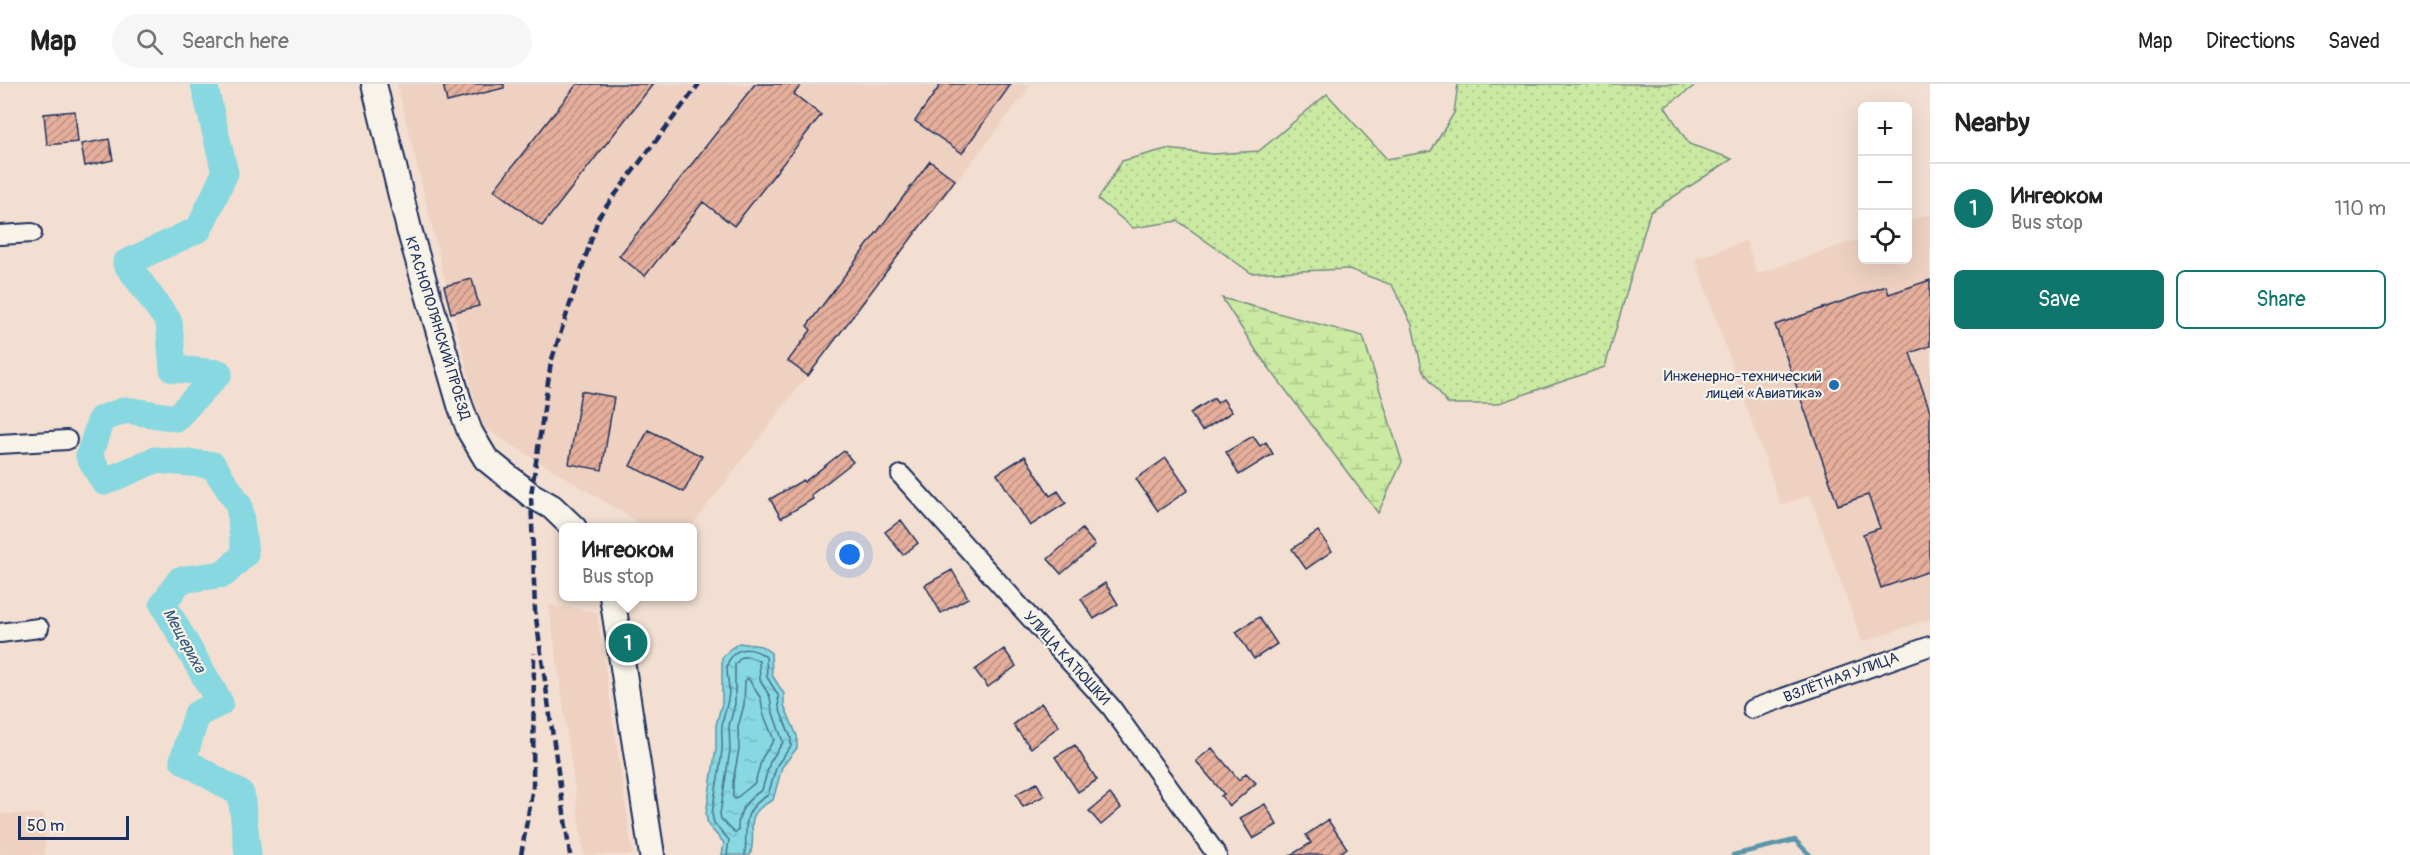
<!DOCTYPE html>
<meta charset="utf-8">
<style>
:root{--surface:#fff;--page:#f6f6f6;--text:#222;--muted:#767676;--line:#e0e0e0;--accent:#0f766e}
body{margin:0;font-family:Pangolin,sans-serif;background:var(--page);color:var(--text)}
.controls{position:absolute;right:18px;top:18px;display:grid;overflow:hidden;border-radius:9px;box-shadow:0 6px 24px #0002}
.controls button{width:54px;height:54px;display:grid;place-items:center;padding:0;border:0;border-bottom:2px solid var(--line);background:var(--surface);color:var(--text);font:30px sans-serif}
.scale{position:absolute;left:18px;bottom:15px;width:111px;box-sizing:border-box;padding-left:6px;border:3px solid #1b2f5e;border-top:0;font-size:16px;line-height:21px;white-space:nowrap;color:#1b2f5e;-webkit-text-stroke:4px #f7f3e8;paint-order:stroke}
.you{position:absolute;left:850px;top:471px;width:21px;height:21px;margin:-15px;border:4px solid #fff;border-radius:50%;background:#1a73e8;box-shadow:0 0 0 9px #1a73e833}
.badge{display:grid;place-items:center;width:39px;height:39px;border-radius:50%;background:var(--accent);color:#fff;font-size:20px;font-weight:700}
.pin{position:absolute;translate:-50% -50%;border:3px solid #fff;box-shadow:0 2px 6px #0006}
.popup{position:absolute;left:559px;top:439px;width:138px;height:78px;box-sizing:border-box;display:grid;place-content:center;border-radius:9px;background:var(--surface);filter:drop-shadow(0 2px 4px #0005);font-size:20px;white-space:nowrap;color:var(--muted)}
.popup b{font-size:22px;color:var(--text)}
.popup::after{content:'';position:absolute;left:50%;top:100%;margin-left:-12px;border:12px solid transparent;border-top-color:var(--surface)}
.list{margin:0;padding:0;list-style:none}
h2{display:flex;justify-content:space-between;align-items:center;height:78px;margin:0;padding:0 24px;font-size:26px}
h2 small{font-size:20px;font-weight:400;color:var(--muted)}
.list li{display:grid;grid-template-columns:39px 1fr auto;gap:18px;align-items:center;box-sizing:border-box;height:90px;padding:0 24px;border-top:2px solid var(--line)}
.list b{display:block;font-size:22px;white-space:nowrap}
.list p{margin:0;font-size:20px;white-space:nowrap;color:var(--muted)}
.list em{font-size:20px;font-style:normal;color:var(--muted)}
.actions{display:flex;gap:12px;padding:18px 24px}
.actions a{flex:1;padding:14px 0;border:2px solid var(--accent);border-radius:9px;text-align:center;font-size:21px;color:var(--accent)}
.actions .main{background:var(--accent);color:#fff}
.icon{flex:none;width:33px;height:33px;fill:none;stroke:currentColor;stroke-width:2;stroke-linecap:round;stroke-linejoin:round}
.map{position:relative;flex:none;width:1930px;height:771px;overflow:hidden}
header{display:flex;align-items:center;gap:36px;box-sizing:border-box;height:84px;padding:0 30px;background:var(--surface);border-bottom:2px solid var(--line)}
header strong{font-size:28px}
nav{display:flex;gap:33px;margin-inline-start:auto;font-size:21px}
.search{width:420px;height:54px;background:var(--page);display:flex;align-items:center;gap:15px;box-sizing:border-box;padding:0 21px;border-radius:33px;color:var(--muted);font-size:22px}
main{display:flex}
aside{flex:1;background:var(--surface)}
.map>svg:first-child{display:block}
.built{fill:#eed1c1}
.grass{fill:url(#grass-dots);stroke:#728c80;stroke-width:1.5}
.wetland{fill:url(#wetland-marsh);stroke:#728c80;stroke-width:1.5}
.water{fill:url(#water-ripples);stroke:#5c94ac;stroke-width:1.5}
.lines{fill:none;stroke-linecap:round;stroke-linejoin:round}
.shore{stroke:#467392;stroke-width:1.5}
.stream{stroke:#5c94ac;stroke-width:4.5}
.river{stroke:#87d8e0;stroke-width:27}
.building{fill:url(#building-hatch);stroke:#1b2f5e;stroke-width:1.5}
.minor-casing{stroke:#1b2f5e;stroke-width:22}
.major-casing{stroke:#1b2f5e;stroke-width:28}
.minor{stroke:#f7f3e8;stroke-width:18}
.major{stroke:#f7f3e8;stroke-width:24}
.rail{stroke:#1b2f5e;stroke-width:4.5;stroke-dasharray:9 4.5;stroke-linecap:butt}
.poi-dot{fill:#1f6fb2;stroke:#f7f3e8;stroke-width:2}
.labels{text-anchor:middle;stroke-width:4.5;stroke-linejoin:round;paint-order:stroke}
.street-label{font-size:15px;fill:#1b2f5e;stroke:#f7f3e8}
.poi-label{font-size:15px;fill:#1b2f5e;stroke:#f7f3e8;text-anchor:end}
.water-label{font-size:16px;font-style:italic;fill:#36597e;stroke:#f7f3e8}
</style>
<header>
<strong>Map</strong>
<div class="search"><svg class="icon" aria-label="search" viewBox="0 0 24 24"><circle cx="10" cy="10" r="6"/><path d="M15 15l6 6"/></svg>Search here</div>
<nav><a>Map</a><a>Directions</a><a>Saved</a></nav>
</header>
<main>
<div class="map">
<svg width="1930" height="771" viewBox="0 0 1930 771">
<defs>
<pattern id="grass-dots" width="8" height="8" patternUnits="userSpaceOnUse" patternTransform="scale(1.5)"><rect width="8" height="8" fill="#cae9a1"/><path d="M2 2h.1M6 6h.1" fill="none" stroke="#adc88d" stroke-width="1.8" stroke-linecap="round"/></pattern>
<pattern id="wetland-marsh" width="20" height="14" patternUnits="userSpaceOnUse" patternTransform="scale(1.5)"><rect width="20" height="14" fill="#cae9a1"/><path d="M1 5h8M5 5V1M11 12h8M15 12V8" fill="none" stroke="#adc88d"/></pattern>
<pattern id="water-ripples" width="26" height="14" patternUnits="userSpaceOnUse" patternTransform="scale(1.5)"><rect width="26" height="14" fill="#87d8e0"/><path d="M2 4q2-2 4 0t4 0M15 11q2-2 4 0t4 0" fill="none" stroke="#74bac3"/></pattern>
<pattern id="building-hatch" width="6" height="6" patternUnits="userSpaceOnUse" patternTransform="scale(1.5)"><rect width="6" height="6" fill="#e6af9c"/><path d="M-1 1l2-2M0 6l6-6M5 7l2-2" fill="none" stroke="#ba8f82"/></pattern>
</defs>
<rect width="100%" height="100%" fill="#f2dfd1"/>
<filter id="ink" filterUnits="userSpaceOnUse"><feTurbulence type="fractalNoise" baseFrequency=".0167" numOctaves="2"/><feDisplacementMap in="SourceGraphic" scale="12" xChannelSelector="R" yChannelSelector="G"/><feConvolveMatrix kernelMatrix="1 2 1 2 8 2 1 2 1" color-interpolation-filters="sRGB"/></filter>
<g filter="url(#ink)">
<path class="built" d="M397 0H1032L690 444 646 443 481 342Z
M1930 130V535L1862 558 1810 411 1781 421 1695 175 1746 157 1757 190 1862 154V176H1908V138Z
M549 521 597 528 633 771H584Z
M0 730H44L45 771H0Z"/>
<path class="grass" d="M1458 0H1697L1665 23 1689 60 1732 75 1650 128 1605 283 1496 320H1448L1422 285 1412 241 1392 201 1349 185 1251 189 1178 137 1133 144 1098 115 1122 77 1166 65 1213 70 1259 67 1327 10 1387 75 1431 67 1454 29Z"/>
<path class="wetland" d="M1222 214 1363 252 1402 378 1378 429 1257 268Z"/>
<path class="water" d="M739 559 761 562 771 569 772 591 784 610V621L797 652V664L782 683 773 716C739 732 759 746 750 771H722L724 759 708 741 706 730 716 664V641L722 619V574L730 565Z"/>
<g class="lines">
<path class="shore" d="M742 573H749L759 577 760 596 770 613 772 626 783 658 770 678 762 706C747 715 737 728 738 747L735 749 721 735 720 730 730 666 729 642 735 620V580Z
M748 594 761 615 763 629 774 656 762 674 755 699 735 715 733 713V698L739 665 738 643 744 621 745 597Z
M727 771 729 756 714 739 712 730C715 708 720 687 722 666 723 658 721 650 722 643 723 630 729 619 729 606 729 596 724 583 730 575 738 561 755 564 766 573L767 593 778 611 779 624 791 654V662L777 681 768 711C739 728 748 743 745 771"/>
<path class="stream" d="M1733 771 1795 756 1810 771"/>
<path class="river" d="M204 0 225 89 199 145 126 179 169 238 173 285 219 289 176 334 126 326 101 335 89 372 104 398 155 376 213 381 239 421 245 470 224 490 180 496 163 520 220 619 197 630 183 676 241 710 248 771"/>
</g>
<path class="building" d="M443 0H504V4L447 18Z
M577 0H653L542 142 494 106Z
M755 0H802L794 10 821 31 734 142 703 118 645 192 619 172Z
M941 0H1011L962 69 915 37Z
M75 27 78 58 47 61 44 30Z
M109 55 113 76 85 82 81 60Z
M930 77 955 96 808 292 788 277 811 246 807 242Z
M472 195 479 222 451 229 444 202Z
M1930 196V262L1910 269 1930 327V487L1881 504 1863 450 1880 444 1868 411 1838 421 1775 241 1886 202 1889 210Z
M581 307 614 313 602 386 569 380Z
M1214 314 1217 319 1223 315 1232 328 1202 347 1190 329Z
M648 346 702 372 684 408 630 382Z
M1253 352 1260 362 1266 358 1273 370 1239 391 1226 368Z
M844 367 853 378 811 411 813 415 781 434 770 415 803 396 804 398Z
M1025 372 1050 412 1058 407 1066 419 1030 442 997 390Z
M1166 374 1188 406 1158 427 1136 395Z
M901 436 918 459 903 471 885 448Z
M1082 445 1095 461 1061 490 1048 475Z
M1318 447 1332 467 1306 485 1292 465Z
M952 486 968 514 941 529 925 501Z
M1105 499 1118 520 1094 535 1081 515Z
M1259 533 1277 560 1254 575 1236 548Z
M1004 565 1016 582 988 603 975 586Z
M1041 619 1059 642 1031 664 1013 641Z
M1075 661 1097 696 1078 708 1055 673Z
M1212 664 1239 696 1246 689 1256 699 1230 722 1221 712 1224 710 1196 677Z
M1037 699 1044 712 1023 723 1016 710Z
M1110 710 1121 724 1101 741 1089 727Z
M1265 720 1277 741 1253 755 1240 734Z
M1328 736 1347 764 1337 771H1291L1311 759 1306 751Z"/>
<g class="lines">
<defs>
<path id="minor" d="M0 151 32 149
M0 360 67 356
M901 391 1111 623 1217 771
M0 549 39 544
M1752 625 1930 562"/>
<path id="major" d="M374 0 409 145 460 321 470 348 486 375 531 411 552 423 574 444
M612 512 652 771"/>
</defs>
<use href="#minor" class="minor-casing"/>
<use href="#major" class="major-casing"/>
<use href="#minor" class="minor"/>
<use href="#major" class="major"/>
<path class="rail" d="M521 771 533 703 534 569
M570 771 535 527 531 411 551 278 599 132 699 0"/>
</g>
</g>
<circle class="poi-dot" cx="1834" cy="301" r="6"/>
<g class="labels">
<g class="street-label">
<text transform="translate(438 244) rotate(73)" y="5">КРАСНОПОЛЯНСКИЙ ПРОЕЗД</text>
<text transform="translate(1067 574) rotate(48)" y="5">УЛИЦА КАТЮШКИ</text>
<text transform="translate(1841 593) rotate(-20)" y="5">ВЗЛЁТНАЯ УЛИЦА</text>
</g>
<g class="poi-label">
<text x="1822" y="297">Инженерно-технический<tspan x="1822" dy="17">лицей «Авиатика»</tspan></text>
</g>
<g class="water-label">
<text transform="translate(185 556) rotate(61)" y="6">Мещериха</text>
</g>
</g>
</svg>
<div class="controls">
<button>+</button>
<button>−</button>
<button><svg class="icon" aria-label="locate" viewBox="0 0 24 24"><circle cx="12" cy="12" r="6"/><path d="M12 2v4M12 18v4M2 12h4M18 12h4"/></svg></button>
</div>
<div class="scale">50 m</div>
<div class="you"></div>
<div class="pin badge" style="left:628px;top:559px">1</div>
<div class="popup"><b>Ингеоком</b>Bus stop</div>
</div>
<aside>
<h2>Nearby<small></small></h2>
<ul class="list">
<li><span class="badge">1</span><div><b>Ингеоком</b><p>Bus stop</p></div><em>110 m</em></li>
</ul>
<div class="actions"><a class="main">Save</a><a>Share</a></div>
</aside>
</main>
